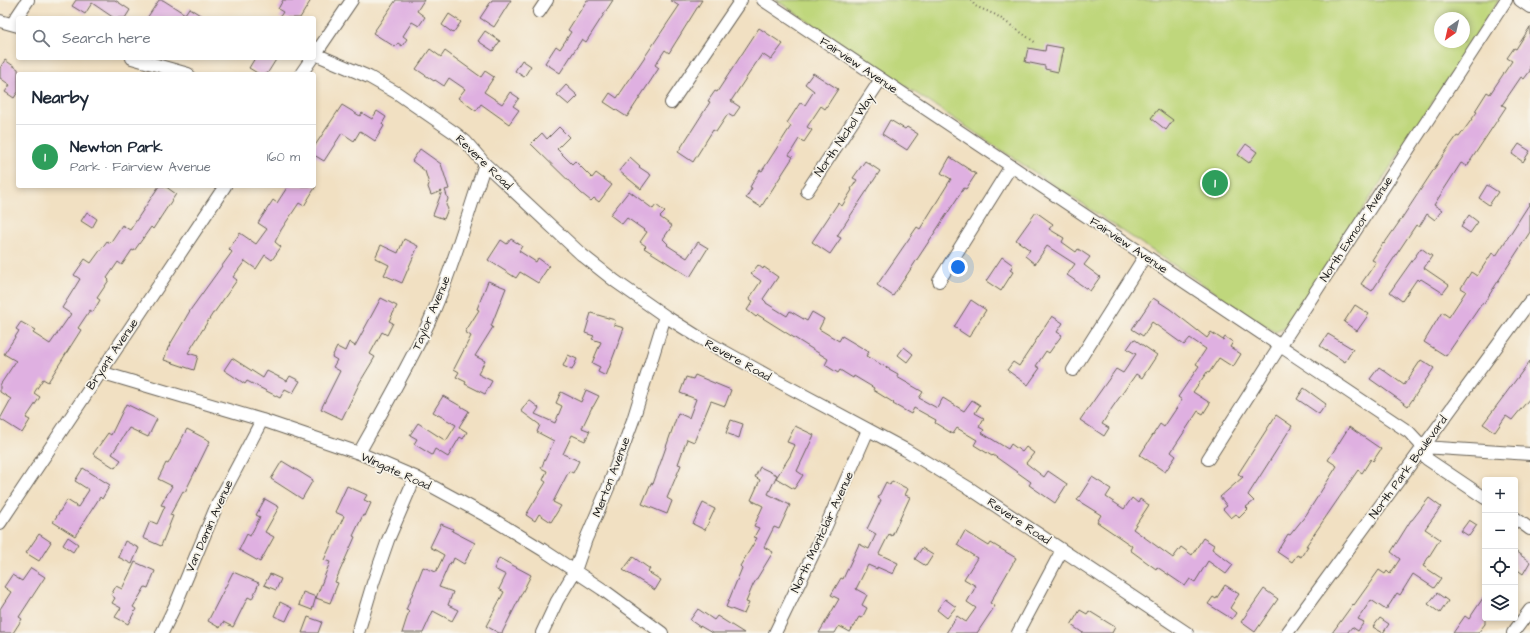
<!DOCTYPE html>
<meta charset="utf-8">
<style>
:root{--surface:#fff;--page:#f6f6f7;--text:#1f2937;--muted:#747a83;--line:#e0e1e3;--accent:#d1495b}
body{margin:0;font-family:"Architects Daughter",sans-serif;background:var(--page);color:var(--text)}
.controls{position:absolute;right:12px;bottom:12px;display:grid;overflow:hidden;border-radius:4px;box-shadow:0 2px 6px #0003}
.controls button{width:36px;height:36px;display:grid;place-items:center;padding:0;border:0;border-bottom:1px solid var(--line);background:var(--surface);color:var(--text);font:20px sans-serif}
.compass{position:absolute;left:1434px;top:12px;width:36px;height:36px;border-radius:50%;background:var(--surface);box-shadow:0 2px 6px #0003;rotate:214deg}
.you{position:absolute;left:958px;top:267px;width:14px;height:14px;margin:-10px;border:3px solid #fff;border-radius:50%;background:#1a73e8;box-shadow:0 0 0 6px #1a73e833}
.badge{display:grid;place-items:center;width:26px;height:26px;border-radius:50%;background:var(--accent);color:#fff;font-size:13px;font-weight:700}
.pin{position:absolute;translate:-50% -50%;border:2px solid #fff;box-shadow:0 1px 4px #0006}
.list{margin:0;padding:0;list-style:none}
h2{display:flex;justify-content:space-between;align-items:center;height:52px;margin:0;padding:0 16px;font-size:17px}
h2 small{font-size:13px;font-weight:400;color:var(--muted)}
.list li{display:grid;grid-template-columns:26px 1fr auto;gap:12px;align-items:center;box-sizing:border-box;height:64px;padding:0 16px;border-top:1px solid var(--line)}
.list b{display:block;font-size:15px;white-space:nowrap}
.list p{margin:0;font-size:13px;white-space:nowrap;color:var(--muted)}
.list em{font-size:13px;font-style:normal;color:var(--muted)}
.icon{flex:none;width:22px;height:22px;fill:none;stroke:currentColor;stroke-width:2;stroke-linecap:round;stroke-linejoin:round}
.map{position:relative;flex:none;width:1530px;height:633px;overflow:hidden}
.search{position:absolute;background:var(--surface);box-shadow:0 2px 6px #0003;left:16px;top:16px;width:300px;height:44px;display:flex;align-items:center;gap:10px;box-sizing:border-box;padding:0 14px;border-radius:4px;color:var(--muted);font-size:15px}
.panel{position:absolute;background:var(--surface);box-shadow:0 2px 6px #0003;left:16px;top:72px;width:300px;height:116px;border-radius:4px}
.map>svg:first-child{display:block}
.green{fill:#bfd77b;stroke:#6e7a4c;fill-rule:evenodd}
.building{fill:#dfb0e1}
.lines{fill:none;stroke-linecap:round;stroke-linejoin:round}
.street-casing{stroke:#676156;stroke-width:14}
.path{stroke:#676156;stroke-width:2;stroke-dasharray:1 3;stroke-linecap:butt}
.street{stroke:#fff;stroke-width:12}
.labels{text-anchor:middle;stroke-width:3.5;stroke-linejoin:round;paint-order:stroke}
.street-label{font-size:12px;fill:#1c1c1c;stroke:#f7f3e8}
</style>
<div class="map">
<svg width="1530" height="633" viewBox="0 0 1530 633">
<rect width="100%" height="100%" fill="#f7f3e8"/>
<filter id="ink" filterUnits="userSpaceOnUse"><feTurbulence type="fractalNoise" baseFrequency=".025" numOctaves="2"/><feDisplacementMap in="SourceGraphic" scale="8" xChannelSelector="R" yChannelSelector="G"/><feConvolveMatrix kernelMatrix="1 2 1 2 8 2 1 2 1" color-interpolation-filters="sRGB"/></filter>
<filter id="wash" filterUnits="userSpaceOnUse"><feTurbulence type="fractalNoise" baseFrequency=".012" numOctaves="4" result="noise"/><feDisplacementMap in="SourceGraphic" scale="16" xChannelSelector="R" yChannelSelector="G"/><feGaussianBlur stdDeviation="0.9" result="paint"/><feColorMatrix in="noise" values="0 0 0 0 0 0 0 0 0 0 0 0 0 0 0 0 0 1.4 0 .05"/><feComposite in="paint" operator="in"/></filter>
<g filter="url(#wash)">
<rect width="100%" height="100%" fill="#f1e0c2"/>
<path class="green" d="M776 0H1499L1289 323 1283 329 1275 332 1270 329ZM1440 18H1464V42H1440Z"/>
<g id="blocks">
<path class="building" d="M76 0H115L130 10 125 18H114L92 3 85 14 72 6Z
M159 0H163L185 14 189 8 205 18H147Z
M283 0H311L300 18H279L283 12 278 9Z
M396 0H424L417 11 425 17 419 26 412 22 403 36 407 39 402 46 398 43 395 47 373 33Z
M492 0H511L494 27 480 18Z
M587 0H613L586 42 582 39 560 73 545 63 556 46 560 49 571 32 568 30Z
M670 0H702L669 53 665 50 655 65 659 68 627 117 604 102 610 93 617 98 679 6Z
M449 14 461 22 453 33 442 25Z
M1530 27V71L1524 79 1521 77 1502 105 1506 107 1467 166 1461 163 1434 205 1442 210 1435 220 1427 214 1419 227 1416 225 1372 291 1361 284 1376 262 1372 260 1383 243 1384 244 1400 221 1442 157 1457 136 1459 137 1477 112 1475 111 1487 92 1490 94 1512 61 1507 58 1514 48 1516 49Z
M759 28 783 44 771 60 762 54 731 101 740 107 733 117 728 114 716 132 713 130 693 162 678 152 710 102 708 101 715 91 717 92Z
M485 31 500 41 493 51 478 41Z
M1046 45 1063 48 1058 72 1045 69V66L1025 62 1028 48 1045 51Z
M430 49 441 57 445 51 481 77 485 71 494 77 484 92 502 104 510 92 519 98 513 106 519 110 509 124 481 104 476 111 458 98 465 89 449 78 444 86 435 80 434 81 416 69Z
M255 58H277L267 74H259L249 68Z
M5 60 18 69V92L14 98 5 92 10 85 0 78V68Z
M522 60 531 66 524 77 515 71Z
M813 73 838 89 825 109 821 106 807 127 812 130 804 142 799 139 789 155 793 157 761 207 746 198 752 188 750 187 760 170 762 171 791 126 787 123 800 103 805 105 814 91 805 84Z
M566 85 578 96 569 105 557 95Z
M342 105 360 116 362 113 372 119 377 111 386 117 382 124 384 126 375 141 360 131 354 141 342 133 324 161 314 155V147Z
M1158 109 1173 120 1166 130 1151 118Z
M890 120 905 129 907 127 918 134 907 150 882 134Z
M559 127 569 137 557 149 572 164 575 161 592 178 596 173 612 185 599 202 594 198 591 201 581 193 531 144 542 133 547 139Z
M1246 144 1257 152 1249 163 1238 155Z
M1519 144 1530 151 1523 162 1512 154Z
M420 149 441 164 449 189 445 190 448 199 446 205 448 209 444 219 433 215 442 191 431 195 428 187 429 184 425 171 412 161Z
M630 157 640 166 639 167 651 175 641 189 619 171Z
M950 157 976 174 966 189 964 188 893 296 877 285 917 227 920 229 951 179 941 173Z
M865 161 880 171 837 236 841 238 830 254 812 242 838 203 842 206 852 190 851 189 857 180 853 178Z
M1487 185 1498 192 1489 205 1479 198Z
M159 186H165L176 194 153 229 151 227 134 251 132 250 122 265 118 262 107 278 109 280 97 298 100 300 93 312 90 310 78 328 81 330 48 382 43 379 34 393 40 397 26 418 30 420 22 433 0 419 11 399 0 392V385L16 361 4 354 19 331 16 329 21 322 35 330 33 333 50 344 71 314 62 308 80 279 74 275 85 259 91 263 107 241 110 243 122 225 130 230Z
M288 186H316L304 206 299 203 281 230 275 242 281 247 272 260 265 255 256 269 245 261 233 277 237 280 214 313H213L188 353 198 356 194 370 164 360 168 348 191 309 232 252 229 249 240 233 256 244 267 229 258 223 273 200 277 203Z
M629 191 653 209 656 205 665 212 660 217 672 226 663 239 668 244 667 245 687 258 698 242 708 248 690 277 644 248 646 246 640 242 647 232 627 218 622 224 610 215Z
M1530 203V232L1484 303 1483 302 1446 356 1424 342 1442 312 1449 317 1466 291 1461 288 1471 272 1477 276 1492 253 1496 256Z
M87 212 97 219 92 228 81 221Z
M1036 212 1053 224 1049 229 1064 238 1062 242 1076 252 1078 249 1090 257 1084 265 1100 277 1090 291 1067 275 1075 264 1047 246 1035 264 1025 256 1030 250 1016 240Z
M1469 215 1478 222 1470 233 1461 227Z
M404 239 418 246 402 283 384 275 389 265 375 258 381 245 398 253Z
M511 239 522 246 519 251 536 262 538 258 549 266 538 283 520 272 516 278 488 260 501 240 507 244Z
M1421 248 1432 256 1424 268 1449 285 1443 293 1421 279 1419 281 1417 279 1402 301 1390 292Z
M1002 257 1013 265 1010 270 1013 272 1001 291 986 281Z
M758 265 763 269 764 267 778 277 763 299 766 302V303L787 316 790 311 807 321 812 312 824 319 819 329 839 341 842 336 869 352 866 356 898 374 897 377 923 392 919 398 937 408 943 398 964 411 972 400 980 405 975 413 984 418 979 427 984 430 982 433 1008 449 1011 444 1022 452 1026 447 1034 453 1026 463 1044 477 1048 471 1067 484 1055 503 1029 485 1031 482 993 455 992 456 974 445 977 440 957 428 953 434 935 423 936 420 914 408 911 414 893 404 894 403 873 390 874 388 854 376 853 378 840 370 838 373 825 365 828 359 758 315 756 317 747 310 753 301 749 299 761 281 751 274Z
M488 281 506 288 491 326 493 327 475 356 485 361 478 374 492 381 485 394 465 384 466 382 456 377 459 372 454 369 471 336 465 332 479 310 477 309Z
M381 298 397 306 389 321 393 323 387 335 382 332 370 354 375 357 360 382 342 419 321 409 340 371 333 367 337 360 332 357 337 347 345 351 349 342 355 346Z
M1153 298 1170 309 1207 338 1211 332 1223 340 1225 337 1233 342 1230 347 1241 354 1233 367 1219 358 1209 373 1207 372 1193 392 1210 403 1203 414 1198 411 1171 452 1176 456 1165 472 1140 455 1160 424 1164 427 1182 400 1178 397 1199 366 1196 364 1206 349 1190 338 1184 345 1152 322 1143 336 1132 329Z
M971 300 986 310 969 337 954 327Z
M1355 305 1369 314 1357 331 1344 322Z
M591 313 615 320 614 325 624 328 606 376 598 372 600 367 592 363 601 342 592 339 594 336 585 333Z
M1052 316 1063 323 1057 332 1062 335 1049 353 1046 351 1036 366 1040 368 1028 385 1007 370 1013 362 1019 366Z
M1328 334 1353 349 1345 362 1320 346Z
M1134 339 1157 355 1142 378 1136 374 1112 408 1102 424 1109 428 1104 436 1080 420 1116 369 1123 373 1136 354 1127 349Z
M904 347 913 354 907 362 898 355Z
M568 355 577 359 572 370 563 366Z
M232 358 263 378 267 371 287 381 290 376 300 381 293 393 285 389 280 398 247 381 245 384 224 370Z
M1421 360 1434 368 1408 406 1370 379 1379 367 1404 385Z
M1530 361V398L1512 420 1506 416 1495 432 1483 424Z
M695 375 731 390 725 406 711 401 694 442 687 439 678 464 681 465 667 498 672 501 667 514 642 504 651 483 653 484 678 413 689 418 696 399 680 393 686 377 693 379Z
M1304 388 1326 404 1319 414 1297 399Z
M586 390 599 396 593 407H592L582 428 590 431 585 441 572 435 563 454 579 461 573 473 569 471 553 502 561 506 551 522 539 514 535 521 526 515 546 482 543 480 547 471 541 468 554 441 537 432 540 425 521 411 529 400 539 408 535 414 555 423 562 406 556 403 561 392 581 402Z
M443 396 469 411 459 427 467 432 463 439 460 437 448 457 435 449 432 455 414 444 417 439 410 435 418 423 446 441 456 425 433 412Z
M126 404 157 419 148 437 129 428 112 454 121 460 115 468 93 454 108 433 111 435Z
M1276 415 1292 426 1248 495 1254 501 1246 507 1248 509 1239 518 1236 514 1231 518 1223 509 1227 506 1220 497 1243 477 1238 474Z
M731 420 743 424 739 438 726 433Z
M795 426 814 435 797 471 803 475 794 489 776 478 790 456 795 445 787 442Z
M1349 427 1381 449 1373 461 1371 459 1362 473 1358 470 1306 546H1308L1301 557 1297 555 1292 562 1277 552 1288 534 1290 535 1306 515 1337 466 1328 460Z
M187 429 210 441 185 492 183 491 170 515 173 516 161 546 143 538 150 521 157 524 165 506 161 505 172 486 158 479 166 463 168 464Z
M282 461 313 480 302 499 271 479Z
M760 467 777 475 768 494 790 505 779 529 774 527 764 547 773 552 753 585 746 602 749 603 744 614 726 607 742 568 740 566 757 538 754 537 759 528 754 526 763 506 751 500 760 480 755 477Z
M83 468 110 485 102 499 100 497 75 536 53 522 67 500 78 507 89 490 75 481Z
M1092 477 1111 489 1106 497 1124 509 1132 498 1138 503 1140 499 1149 505 1133 529 1173 558 1181 547 1192 555 1203 538 1214 545 1212 549 1233 565 1226 574 1208 561 1195 582 1190 579 1185 586 1157 567 1156 569 1130 550 1132 546 1097 522 1101 515 1077 500Z
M892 481 908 489 905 495 910 497 892 536 889 534 879 554 898 563 893 574 877 567V569L868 565 856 589 867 595 862 605 867 608 862 618 859 617 850 632 839 626 835 633H819L839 599 831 595 841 578 843 579 859 544 869 549 876 534 867 529 881 500 878 498 886 482 890 485Z
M347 486 367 495 364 500 371 503 365 516 363 515 353 536 355 537 335 582 338 583 330 603 316 598 330 562 324 560 344 516 335 512Z
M1429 498 1441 507 1425 529 1440 539 1423 566 1441 578 1434 588 1413 574 1400 595 1397 593 1386 610 1371 600 1358 619 1364 622 1358 631 1352 627 1347 633H1332L1353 604 1354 605 1379 570 1385 574 1387 571 1390 574 1400 559 1391 552 1411 520H1412Z
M265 499 279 507 265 532 274 537 260 562 239 550 247 534 250 536 260 517 256 515Z
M703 503 715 509 705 530 693 524Z
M1469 520 1477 525 1469 536 1461 531Z
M441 524 453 529 452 531 475 543 464 564 454 558 452 563 450 562 439 587 453 592 448 605 458 610 452 621 433 611 423 633H402L409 611 406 610 423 567 436 572 444 555 430 547Z
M965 531 989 546 991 543 1016 558 990 603 995 606 977 633H946L957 616 966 622 976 608 967 602 976 586 964 579 977 558 957 545Z
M39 534 51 542 39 561 26 553Z
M68 537 78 544 73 552 63 545Z
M125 541 139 548 132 564 118 557Z
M922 548 933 555 926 566 915 559Z
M1515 551 1530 562 1523 574 1515 568Z
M633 557 650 569 648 572 661 580 655 590 623 570Z
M499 558 531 575 502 633H499L486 626 504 592 499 589 506 575 494 569Z
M135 562 155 571 148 588 145 587 133 607 136 609 128 624 115 617 121 608 112 603 115 598 111 595 116 586 122 589Z
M31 568 45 577 19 617 22 619 13 633H0V609L11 592 4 587 12 575 22 581Z
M233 572 259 583 252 599 248 597 233 627 223 622 220 628 208 621Z
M270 574 281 579 276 590 264 585Z
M1225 585 1239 594 1230 608 1236 613 1232 619 1208 604 1213 597 1216 599Z
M1264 589 1278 599 1255 632 1241 622Z
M303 592 316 597 312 610 299 605Z
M1437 593 1448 601 1440 613 1428 604Z
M1485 595V624L1478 633H1453L1465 616 1469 619Z
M945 599 956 607 947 618 937 610Z
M280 602 292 608 286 621 274 616Z
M698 609 714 620 717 616 744 633H712L700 626V627L690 620Z
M1080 610 1087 614 1089 611 1115 627 1112 633H1083L1071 625Z
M308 617 322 622 318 633H302Z
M1380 618 1389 624 1383 633 1373 627Z"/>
</g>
</g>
<g filter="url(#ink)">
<use href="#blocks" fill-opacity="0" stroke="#676156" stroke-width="1"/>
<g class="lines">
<defs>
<path id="street" d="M763 0 1409 432 1423 447 1427 459 1485 498
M1520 0 1530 7
M539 12 547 0
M0 21 18 26
M12 24 28 0
M315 54 369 77 397 93 455 133 466 142 485 164 581 254 615 281 665 316 700 338 770 377 906 450 972 490 1187 633
M314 56 352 0
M132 58 188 74
M301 74 312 58
M671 103 741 0
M807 191 881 79
M939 281 1011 166
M1073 370 1145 256
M100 372 262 420 359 453 415 477 494 520 543 550 602 589 662 633
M1423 447 1530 454
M359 453C383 410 408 367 429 322 452 271 467 216 485 164
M1208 459 1280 346 1506 0
M1515 518 1530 529
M0 523 225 186
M162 633 175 606 217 505 262 420
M358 633 373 583 388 540 415 477
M542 633 557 601 575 571 586 539 608 488 633 420 665 316
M775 633 819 542 868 430
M1018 633 1062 550
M1287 633 1530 301
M1513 633 1530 610"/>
</defs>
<use href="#street" class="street-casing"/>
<path class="path" d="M971 0 975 6 996 15 1036 43"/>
<use href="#street" class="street"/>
</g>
</g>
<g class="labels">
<g class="street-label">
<text transform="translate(859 65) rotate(34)" y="4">Fairview Avenue</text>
<text transform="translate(844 135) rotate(-56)" y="4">North Nichol Way</text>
<text transform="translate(484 162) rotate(44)" y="4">Revere Road</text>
<text transform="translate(1356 229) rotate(-57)" y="4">North Exmoor Avenue</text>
<text transform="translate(1129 245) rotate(34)" y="4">Fairview Avenue</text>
<text transform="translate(431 313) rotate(-67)" y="4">Taylor Avenue</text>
<text transform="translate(112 354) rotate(-56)" y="4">Bryant Avenue</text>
<text transform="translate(738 360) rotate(29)" y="4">Revere Road</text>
<text transform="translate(1408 467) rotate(-54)" y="4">North Park Boulevard</text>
<text transform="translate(396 471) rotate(24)" y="4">Wingate Road</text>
<text transform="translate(611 477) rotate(-69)" y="4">Merton Avenue</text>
<text transform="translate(1019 521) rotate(34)" y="4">Revere Road</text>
<text transform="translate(209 526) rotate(-66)" y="4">Van Damin Avenue</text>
<text transform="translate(822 532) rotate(-65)" y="4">North Montclair Avenue</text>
</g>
</g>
</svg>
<div class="controls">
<button>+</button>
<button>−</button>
<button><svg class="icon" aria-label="locate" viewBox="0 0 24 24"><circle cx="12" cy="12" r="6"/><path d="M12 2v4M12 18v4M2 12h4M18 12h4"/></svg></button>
<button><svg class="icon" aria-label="layers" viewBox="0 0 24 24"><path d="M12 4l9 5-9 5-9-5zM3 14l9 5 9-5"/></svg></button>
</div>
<svg class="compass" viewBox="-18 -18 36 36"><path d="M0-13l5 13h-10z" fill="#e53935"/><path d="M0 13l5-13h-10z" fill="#747a83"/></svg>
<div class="you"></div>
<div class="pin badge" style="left:1215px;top:183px;background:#2e9e5b">1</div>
<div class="search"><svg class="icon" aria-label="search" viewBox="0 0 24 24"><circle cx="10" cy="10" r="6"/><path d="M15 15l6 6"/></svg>Search here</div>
<section class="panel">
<h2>Nearby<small></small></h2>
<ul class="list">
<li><span class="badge" style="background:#2e9e5b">1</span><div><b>Newton Park</b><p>Park · Fairview Avenue</p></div><em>160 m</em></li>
</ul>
</section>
</div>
